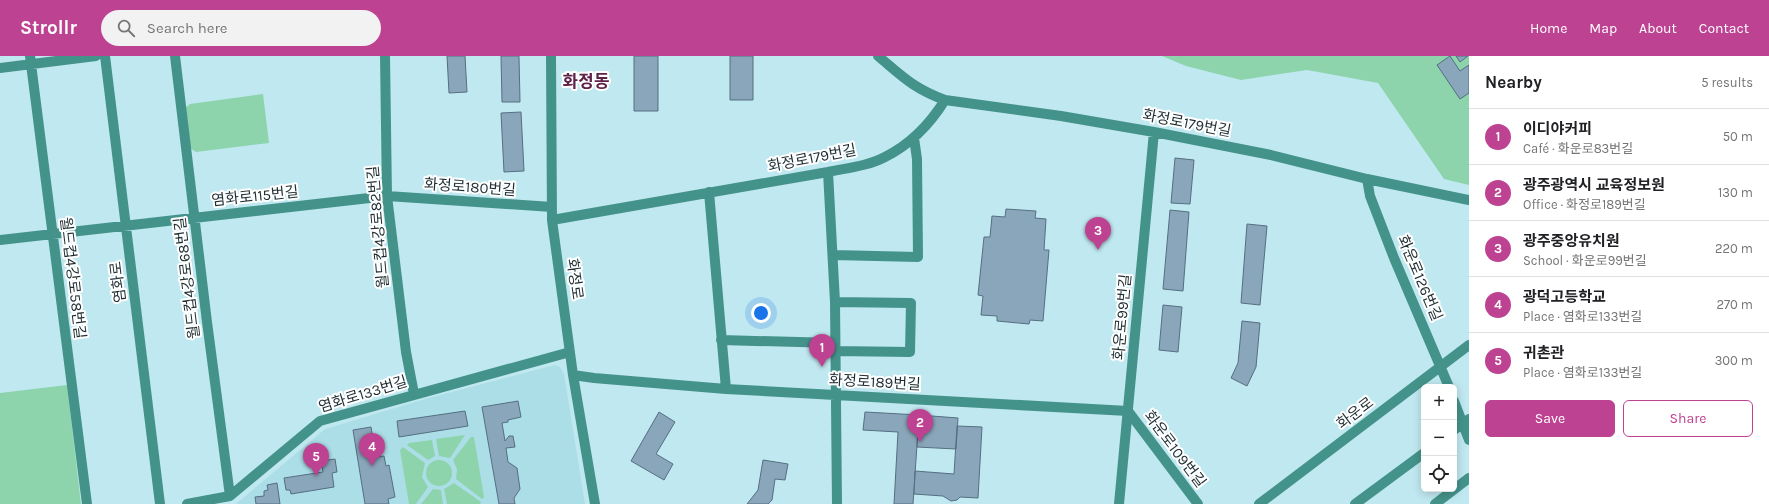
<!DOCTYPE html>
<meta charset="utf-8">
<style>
:root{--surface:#fff;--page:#f2f2f2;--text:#202124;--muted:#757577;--line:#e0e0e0;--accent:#be4292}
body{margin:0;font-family:Karla,"Noto Sans KR",sans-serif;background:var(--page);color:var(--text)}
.controls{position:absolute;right:12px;bottom:12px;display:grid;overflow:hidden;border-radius:6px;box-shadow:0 2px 10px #0003}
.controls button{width:36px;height:36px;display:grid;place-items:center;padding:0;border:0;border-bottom:1px solid var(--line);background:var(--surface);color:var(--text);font:20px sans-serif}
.you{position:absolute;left:761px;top:257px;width:14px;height:14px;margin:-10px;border:3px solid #fff;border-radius:50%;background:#1a73e8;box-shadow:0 0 0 6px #1a73e833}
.badge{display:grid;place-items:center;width:26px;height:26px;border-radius:50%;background:var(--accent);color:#fff;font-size:13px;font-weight:700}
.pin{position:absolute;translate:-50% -33px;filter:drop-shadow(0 1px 2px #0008)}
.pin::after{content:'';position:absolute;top:21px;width:14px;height:12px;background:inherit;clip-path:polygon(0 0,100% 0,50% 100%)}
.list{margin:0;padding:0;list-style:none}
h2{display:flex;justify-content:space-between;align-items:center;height:52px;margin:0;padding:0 16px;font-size:17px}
h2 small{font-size:13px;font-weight:400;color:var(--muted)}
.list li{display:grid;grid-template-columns:26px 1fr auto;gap:12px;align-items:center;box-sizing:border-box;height:56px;padding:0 16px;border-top:1px solid var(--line)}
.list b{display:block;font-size:15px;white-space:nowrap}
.list p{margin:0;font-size:13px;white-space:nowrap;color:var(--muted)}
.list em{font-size:13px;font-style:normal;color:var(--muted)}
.actions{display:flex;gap:8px;padding:12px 16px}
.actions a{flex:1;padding:9px 0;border:1px solid var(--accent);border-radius:6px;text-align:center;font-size:14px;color:var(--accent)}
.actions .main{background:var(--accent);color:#fff}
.icon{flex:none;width:22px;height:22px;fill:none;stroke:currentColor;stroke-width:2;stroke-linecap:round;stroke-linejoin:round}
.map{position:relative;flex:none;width:1469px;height:448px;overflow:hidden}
header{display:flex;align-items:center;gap:24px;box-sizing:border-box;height:56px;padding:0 20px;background:var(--accent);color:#fff}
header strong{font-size:19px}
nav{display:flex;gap:22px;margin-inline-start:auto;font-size:14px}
.search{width:280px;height:36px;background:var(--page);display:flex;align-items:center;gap:10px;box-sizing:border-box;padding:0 14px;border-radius:22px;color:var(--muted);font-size:15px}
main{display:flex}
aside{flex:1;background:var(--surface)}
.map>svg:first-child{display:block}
.built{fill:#acdee8}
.green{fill:#8dd4ad}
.building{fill:#8aa6ba;stroke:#546f81}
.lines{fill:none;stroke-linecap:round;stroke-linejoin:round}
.minor{stroke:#44938b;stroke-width:10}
.labels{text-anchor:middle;stroke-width:4;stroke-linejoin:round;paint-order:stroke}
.street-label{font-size:15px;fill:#1f2e32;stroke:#fff}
.quarter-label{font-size:17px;font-weight:bold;fill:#5e2248;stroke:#fff}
</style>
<header>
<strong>Strollr</strong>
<div class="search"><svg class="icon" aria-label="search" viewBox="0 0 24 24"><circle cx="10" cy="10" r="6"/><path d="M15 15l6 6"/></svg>Search here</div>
<nav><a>Home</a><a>Map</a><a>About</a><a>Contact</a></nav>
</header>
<main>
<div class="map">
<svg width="1469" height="448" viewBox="0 0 1469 448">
<rect width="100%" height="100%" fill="#c0e8f0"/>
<path class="built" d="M555 309 560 311 564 318 585 448H236L325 373 425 343Z"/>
<path class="green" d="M1162 0H1469V129L1444 123 1378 27 1307 14 1241 24 1186 10Z
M263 38 269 87 196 96 190 92 185 52 190 48Z
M67 329 81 448H0V337Z
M465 379 450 402 439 400 436 383Z
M471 381H474L484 441 482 443 456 423 457 413 453 404Z
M432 384 435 400 428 404 407 389 409 387Z
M403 391 425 407 422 421 428 431 416 448H409L400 394Z
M426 417a13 13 0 1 1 26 0a13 13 0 1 1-26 0Z
M454 427 481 446 480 448H447L444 433Z
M433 433 441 434 443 448H421Z"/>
<path class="building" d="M447 0H465L467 36 449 37Z
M501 0H519L520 46H502Z
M634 0H658V55H634Z
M730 0H753V44H730Z
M1450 0 1460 15 1469 9V37L1460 43 1437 9Z
M1456 0H1468L1460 6Z
M521 56 524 115 504 116 501 57Z
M1175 102 1194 104 1190 148 1171 147Z
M1006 153 1036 155 1035 162 1046 163 1044 194H1049L1043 265 1030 264 1029 268 997 265V260L981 259 983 240 978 239 984 181H990L992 160 1005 161Z
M1170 154 1189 156 1183 235 1163 233Z
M1247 168 1267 170 1260 249 1241 247Z
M1163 249 1182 251 1178 296 1159 294Z
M1242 265 1260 267 1256 311 1247 330 1231 322 1238 307Z
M518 345 521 361 508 364V366L502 367 505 385 509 380H513L515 391 506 392 508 406 517 412 520 433 514 442 515 448H499L482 351Z
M465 355 468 370 399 381 397 365Z
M659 356 675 366 656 398 673 408 664 424 631 405Z
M865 356 919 359 913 448H894L898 376 863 374Z
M919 359 958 362 956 393 917 391Z
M957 370 982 371 978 442 960 441 957 444 951 445 943 440 914 438 915 415 954 418Z
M371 371 376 401 384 400 386 410 389 409 395 441 388 443 389 448H365L353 374Z
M335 403 337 416 332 417 334 431 291 438 290 434H286L284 422 323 416 321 405Z
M763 404 788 408 785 424 775 423 772 444 768 448H747L758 434Z
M277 427 280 448H256L255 441 264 440V435L268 434 267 429Z"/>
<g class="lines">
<path class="minor" d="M30 0 87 448
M105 0 160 448
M175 0 207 266 230 440
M385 0 387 140 406 296 414 338
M551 0 552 164 573 319 595 448
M878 0C902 20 914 33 945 44
M0 12 96 0
M828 116 835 246 837 448
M1367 123 1370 140 1394 202 1449 331
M709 136 726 333
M552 164 828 116C847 112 868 110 885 101 911 88 930 68 945 44L1061 60 1154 76 1271 99 1367 123 1469 144
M0 184 387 140 552 151
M833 199 918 201 917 103 914 82
M835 246 911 247 910 296 835 295
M721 284 835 287
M573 319 594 322 726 333 1128 355 1198 448
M1454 345 1469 384
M1454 374 1469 363
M187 448 230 440 320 365 570 296
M1119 448 1154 76
M1259 448 1469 289
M1355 448 1424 397
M1435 448 1469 422"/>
</g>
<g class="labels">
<g class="street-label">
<text transform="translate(1187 67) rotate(11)" y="5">화정로179번길</text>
<text transform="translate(812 102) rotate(-11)" y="5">화정로179번길</text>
<text transform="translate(470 131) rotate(4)" y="5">화정로180번길</text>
<text transform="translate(255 140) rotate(-6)" y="5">염화로115번길</text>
<text transform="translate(378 171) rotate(-95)" y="5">월드컵4강로82번길</text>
<text transform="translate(73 222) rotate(83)" y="5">월드컵4강로58번길</text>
<text transform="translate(187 222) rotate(-97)" y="5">월드컵4강로68번길</text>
<text transform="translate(1420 222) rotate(67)" y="5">화운로126번길</text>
<text transform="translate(575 223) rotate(82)" y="5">화정로</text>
<text transform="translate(118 226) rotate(-97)" y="5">염화로</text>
<text transform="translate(1122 261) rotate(-85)" y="5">화운로99번길</text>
<text transform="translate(875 326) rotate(3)" y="5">화정로189번길</text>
<text transform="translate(363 338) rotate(-17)" y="5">염화로133번길</text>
<text transform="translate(1355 357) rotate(-37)" y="5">화운로</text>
<text transform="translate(1175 393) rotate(53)" y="5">화운로109번길</text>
</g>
<g class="quarter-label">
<text x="586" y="31">화정동</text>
</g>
</g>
</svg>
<div class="controls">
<button>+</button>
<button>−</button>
<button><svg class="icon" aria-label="locate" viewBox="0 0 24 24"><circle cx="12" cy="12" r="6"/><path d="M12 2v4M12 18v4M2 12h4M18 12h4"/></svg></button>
</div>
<div class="you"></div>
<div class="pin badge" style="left:822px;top:311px">1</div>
<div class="pin badge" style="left:920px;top:386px">2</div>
<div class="pin badge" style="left:1098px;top:194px">3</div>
<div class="pin badge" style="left:372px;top:410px">4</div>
<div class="pin badge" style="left:316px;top:420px">5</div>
</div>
<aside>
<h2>Nearby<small>5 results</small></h2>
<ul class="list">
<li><span class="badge">1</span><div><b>이디야커피</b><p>Café · 화운로83번길</p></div><em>50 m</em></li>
<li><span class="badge">2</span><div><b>광주광역시 교육정보원</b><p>Office · 화정로189번길</p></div><em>130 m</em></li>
<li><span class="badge">3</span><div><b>광주중앙유치원</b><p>School · 화운로99번길</p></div><em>220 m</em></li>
<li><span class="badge">4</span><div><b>광덕고등학교</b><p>Place · 염화로133번길</p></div><em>270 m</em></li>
<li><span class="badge">5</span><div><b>귀촌관</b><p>Place · 염화로133번길</p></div><em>300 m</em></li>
</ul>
<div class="actions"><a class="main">Save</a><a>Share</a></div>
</aside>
</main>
